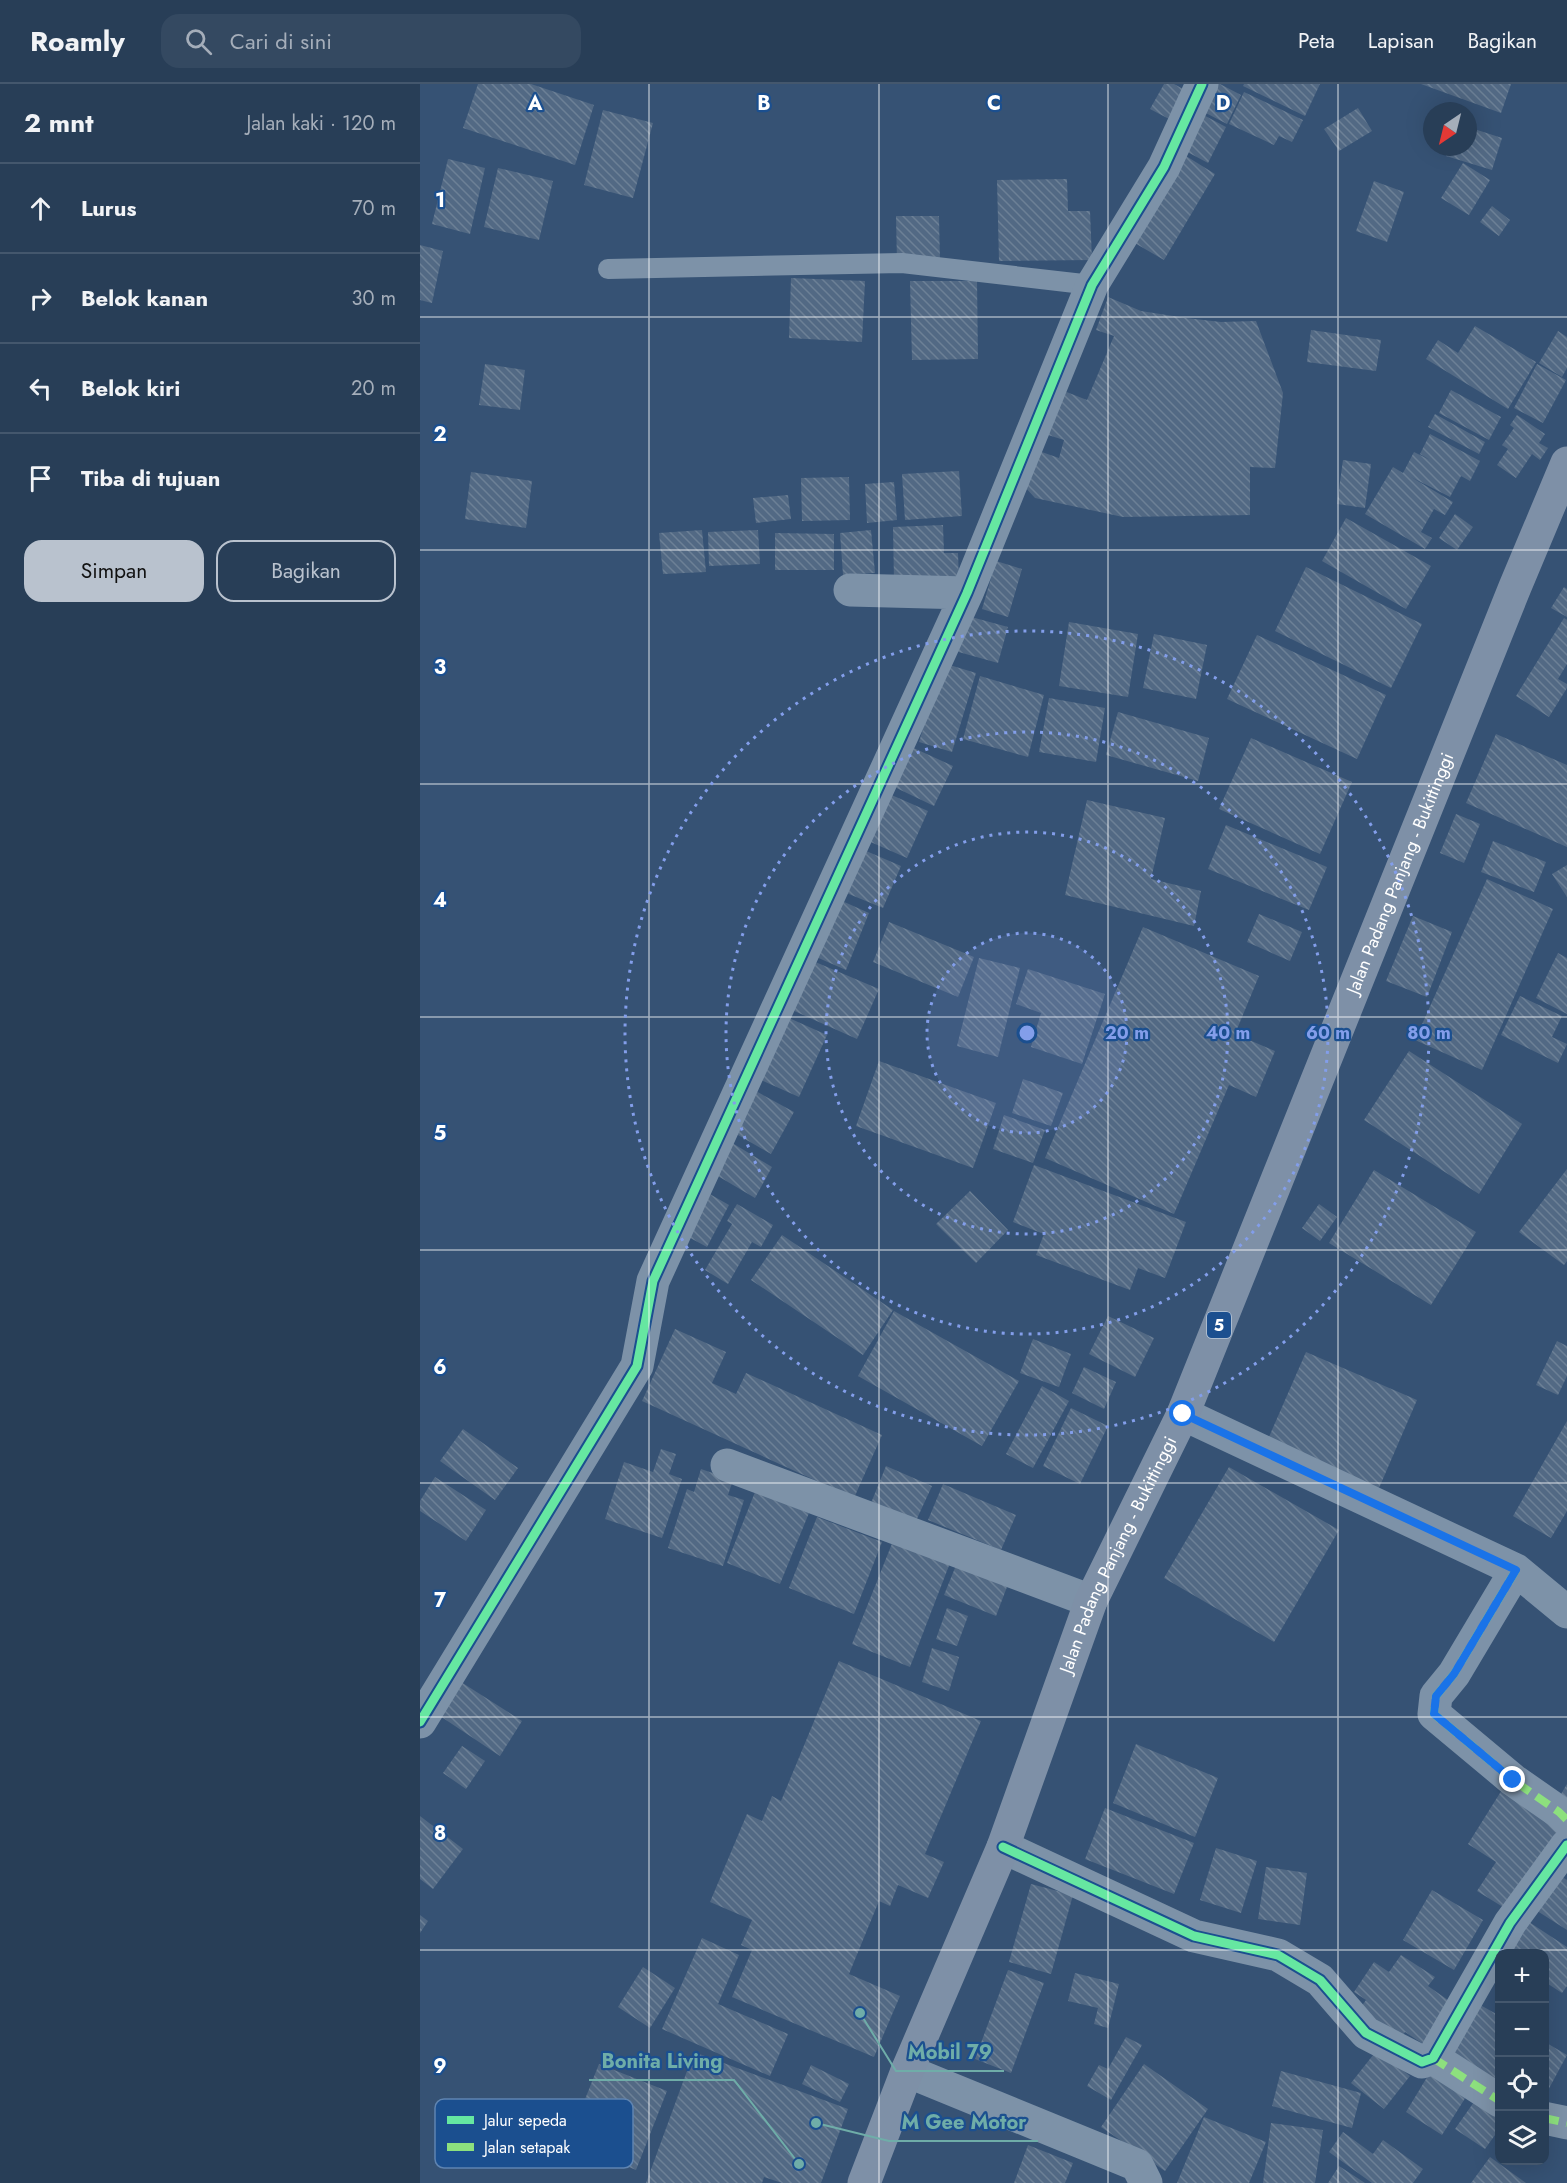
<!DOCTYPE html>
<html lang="id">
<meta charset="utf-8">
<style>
:root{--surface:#283e57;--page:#344961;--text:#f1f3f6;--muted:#a5aeba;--line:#44576d;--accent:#b9c2ce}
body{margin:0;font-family:Jost,sans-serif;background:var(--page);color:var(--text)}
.controls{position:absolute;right:18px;bottom:18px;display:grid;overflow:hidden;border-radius:12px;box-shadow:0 6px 24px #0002}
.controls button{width:54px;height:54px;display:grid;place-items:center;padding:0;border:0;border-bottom:2px solid var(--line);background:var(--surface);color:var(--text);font:30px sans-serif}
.compass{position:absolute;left:1003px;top:18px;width:54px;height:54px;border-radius:50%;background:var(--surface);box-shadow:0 6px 24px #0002;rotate:215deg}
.stop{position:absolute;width:18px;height:18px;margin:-14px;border:4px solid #1a73e8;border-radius:50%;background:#fff}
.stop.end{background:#1a73e8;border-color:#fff;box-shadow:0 2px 6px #0008}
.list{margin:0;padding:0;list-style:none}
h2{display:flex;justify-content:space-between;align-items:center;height:78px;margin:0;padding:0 24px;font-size:26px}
h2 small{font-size:20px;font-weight:400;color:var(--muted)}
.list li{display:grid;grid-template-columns:39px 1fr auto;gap:18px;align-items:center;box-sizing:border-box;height:90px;padding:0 24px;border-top:2px solid var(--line)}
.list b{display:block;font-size:22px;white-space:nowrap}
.list em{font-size:20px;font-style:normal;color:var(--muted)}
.actions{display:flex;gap:12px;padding:18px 24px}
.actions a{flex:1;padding:14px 0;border:2px solid var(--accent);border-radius:18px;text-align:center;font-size:21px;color:var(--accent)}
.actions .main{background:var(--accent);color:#111}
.icon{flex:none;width:33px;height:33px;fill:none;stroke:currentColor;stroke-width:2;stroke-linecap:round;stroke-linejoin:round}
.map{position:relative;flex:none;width:1147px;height:2099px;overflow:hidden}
header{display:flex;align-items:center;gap:36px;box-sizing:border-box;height:84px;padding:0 30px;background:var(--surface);border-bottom:2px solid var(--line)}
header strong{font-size:28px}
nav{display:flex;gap:33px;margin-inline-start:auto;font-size:21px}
.search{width:420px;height:54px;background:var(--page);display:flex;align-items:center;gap:15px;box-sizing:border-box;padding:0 21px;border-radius:18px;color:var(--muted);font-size:22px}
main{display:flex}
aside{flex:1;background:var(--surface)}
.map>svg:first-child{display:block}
.building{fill:url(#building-back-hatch)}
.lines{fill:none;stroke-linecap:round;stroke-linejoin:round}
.service{stroke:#7d92a8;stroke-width:20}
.minor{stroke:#7d92a8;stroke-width:33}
.trunk{stroke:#7e90a7;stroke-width:33}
.quiet{stroke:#8de07e;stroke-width:8;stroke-dasharray:15 8;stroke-linecap:butt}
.cycleway-casing{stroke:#1b4f8f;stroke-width:13}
.cycleway{stroke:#66e7a1;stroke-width:9}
.route{stroke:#1a73e8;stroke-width:8}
.grid{fill:none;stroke:#fff;stroke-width:1.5;stroke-opacity:0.55}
.ring{fill:none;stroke:#839eea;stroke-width:3;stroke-dasharray:3 6}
.labels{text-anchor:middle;stroke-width:4.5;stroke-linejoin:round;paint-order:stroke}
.shield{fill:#1b4f8f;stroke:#bbcadd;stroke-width:1.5}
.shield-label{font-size:16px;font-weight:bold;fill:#fff}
.street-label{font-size:18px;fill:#fff;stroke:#1b4f8f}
.key{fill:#1b4f8f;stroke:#5f84b1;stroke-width:1.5}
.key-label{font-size:16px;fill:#fff}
.grid-label{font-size:20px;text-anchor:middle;font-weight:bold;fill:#fff;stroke:#1b4f8f;stroke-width:4.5;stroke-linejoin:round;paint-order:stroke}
.centre{fill:#839eea;stroke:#1b4f8f;stroke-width:3}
.ring-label{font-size:18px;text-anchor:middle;font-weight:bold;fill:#839eea;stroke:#1b4f8f;stroke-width:4.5;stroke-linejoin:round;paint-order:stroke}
.leader{fill:none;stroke:#6fada8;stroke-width:2}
.callout-dot{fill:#6fada8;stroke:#1b4f8f;stroke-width:2}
.callout-label{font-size:20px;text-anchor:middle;font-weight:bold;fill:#6fada8;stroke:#1b4f8f;stroke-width:4.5;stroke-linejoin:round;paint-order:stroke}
</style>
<header>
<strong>Roamly</strong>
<div class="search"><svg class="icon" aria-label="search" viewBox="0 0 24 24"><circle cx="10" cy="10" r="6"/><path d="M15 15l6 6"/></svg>Cari di sini</div>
<nav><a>Peta</a><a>Lapisan</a><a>Bagikan</a></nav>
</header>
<main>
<aside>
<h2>2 mnt<small>Jalan kaki · 120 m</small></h2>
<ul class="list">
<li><svg class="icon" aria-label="ahead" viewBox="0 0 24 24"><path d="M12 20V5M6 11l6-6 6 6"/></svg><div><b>Lurus</b></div><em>70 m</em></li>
<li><svg class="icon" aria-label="right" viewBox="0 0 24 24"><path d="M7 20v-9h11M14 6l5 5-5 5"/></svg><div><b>Belok kanan</b></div><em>30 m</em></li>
<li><svg class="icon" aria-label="left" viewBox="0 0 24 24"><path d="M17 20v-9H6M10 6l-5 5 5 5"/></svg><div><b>Belok kiri</b></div><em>20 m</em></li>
<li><svg class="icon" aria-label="arrive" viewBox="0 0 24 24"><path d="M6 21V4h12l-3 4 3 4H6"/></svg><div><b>Tiba di tujuan</b></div></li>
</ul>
<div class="actions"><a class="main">Simpan</a><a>Bagikan</a></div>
</aside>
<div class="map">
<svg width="1147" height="2099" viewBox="0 0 1147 2099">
<defs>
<pattern id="building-back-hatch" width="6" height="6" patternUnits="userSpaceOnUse" patternTransform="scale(1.5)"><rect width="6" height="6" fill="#526984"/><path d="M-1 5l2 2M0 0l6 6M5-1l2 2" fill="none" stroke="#6c8096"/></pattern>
</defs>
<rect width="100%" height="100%" fill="#365274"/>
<path class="building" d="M58 0H111L174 21 155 81 43 44Z
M744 0H754L765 6 749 35 730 25Z
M791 0H800L821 11 807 40 778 25Z
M824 0H900L885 32 823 2Z
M1001 0H1091L1081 29Z
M824 8 883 36 872 58 859 52 854 61 809 40Z
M938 24 952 47 919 67 904 45Z
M183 26 233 39 213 114 164 101Z
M776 27 806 43 788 79 758 63Z
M1048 43 1082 54 1072 86 1026 72 1028 63H1048Z
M758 67 795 90 744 176 706 154Z
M28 75 65 84 50 150 12 140Z
M1043 79 1070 96 1049 131 1021 114Z
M78 84 133 97 119 156 64 143Z
M647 95 648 127H670L672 176 579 177 577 96Z
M954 97 984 108 967 158 936 147Z
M1072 122 1090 136 1079 152 1060 138Z
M476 132H519L520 178H477Z
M0 161 23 167 12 219 0 216Z
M371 194 445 197 442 258 369 254Z
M490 197H557L558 275 492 276Z
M688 213 721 227 766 234 801 238 836 237 863 309 855 384 830 383V431L703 433 615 414 604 402 616 366 639 374 644 356 628 351 644 307 667 316 694 252 676 246Z
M1055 242 1116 278 1088 325 1006 275 1018 256 1038 269Z
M891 246 961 256 956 287 887 278Z
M1138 247 1147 253V284L1142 293 1119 279Z
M65 280 105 286 100 326 59 321Z
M1117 280 1146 296 1123 339 1094 324Z
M1031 306 1081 333 1069 356 1019 329Z
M1015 330 1065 358 1059 370 1008 343Z
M1097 331 1125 350 1119 359 1128 364 1120 376 1112 370 1096 394 1077 381 1088 365 1082 361 1094 344 1090 341Z
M1010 350 1060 377 1050 397 1041 392 1030 413 991 393 1033 418 1025 431 1014 425 1001 448 1012 454 1005 465 945 430 973 383 983 389 994 368 1010 376 1000 370Z
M923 376 951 380 945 424 917 420Z
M539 387 542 432 485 436 482 390Z
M51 388 112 397 106 444 45 435Z
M429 393 430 436 382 437 381 394Z
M474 398 477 436 447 439 445 400Z
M368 411 371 435 336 439 333 414Z
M1035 430 1053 443 1037 466 1019 454Z
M926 434 1011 482 986 525 902 477Z
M523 441 524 469H538L539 495 474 497 473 443Z
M282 446 286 488 243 490 239 449Z
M338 446 340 480 289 482 288 448Z
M451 446 455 489 423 491 420 449Z
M355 449 414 450V486H355Z
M576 477 602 485 588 533 562 525Z
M886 483 1002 540 971 604 855 547Z
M1144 503 1147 505V533L1131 524Z
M544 531 588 543 578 579 535 567Z
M1144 534 1147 536V580L1138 595 1147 600V604L1129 633 1096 612Z
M649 538 718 550 708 613 639 602Z
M734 550 787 561 776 615 723 604Z
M837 551 966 611 937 675 807 615Z
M523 579 556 589 532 668 499 658Z
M560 592 624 611 608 673 543 655Z
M629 614 685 624 676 678 619 668Z
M698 628 789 654 778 697 686 671Z
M1076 650 1147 681V763L1046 719Z
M831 654 932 698 900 770 799 725Z
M487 661 533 682 514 722 468 700Z
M467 709 508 727 487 774 446 756Z
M667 716 745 734 731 795 781 807 774 842 645 811Z
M1036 730 1060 740 1044 779 1020 769Z
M806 741 907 783 889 826 788 785Z
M1073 757 1126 778 1114 808 1061 788Z
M437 763 481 782 463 824 419 806Z
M1147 781V813L1132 790Z
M1067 795 1133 825 1062 986 995 956Z
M411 812 449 829 426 886 387 869Z
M839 830 882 848 870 877 827 858Z
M993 832 1032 848 1007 913 966 897Z
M469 838 554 873 538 913 453 878Z
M723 843 839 892 815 950 855 967 836 1013 809 1001 754 1130 625 1074Z
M1138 869 1147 874V930L1116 914Z
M559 874 600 884 578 973 537 962Z
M393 877 459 905 437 955 372 926Z
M608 885 685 910 662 980 611 963 621 929 596 920Z
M1100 912 1142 932 1132 953 1147 960 1138 979 1081 951Z
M369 934 407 951 379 1013 341 996Z
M989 967 1102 1040 1059 1110 944 1036Z
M459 977 576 1019 553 1084 436 1042Z
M603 995 643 1009 631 1042 592 1029Z
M334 1006 374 1028 351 1070 311 1047Z
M584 1031 625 1046 613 1079 573 1065Z
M309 1057 352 1083 335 1114 291 1088Z
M614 1081 766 1138 745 1194 718 1184 710 1206 616 1171 624 1150 593 1138Z
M1147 1085V1177L1144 1181 1099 1148Z
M954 1086 1056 1148 1011 1221 909 1159Z
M281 1105 309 1121 287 1163 259 1148Z
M550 1107 588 1146 556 1179 516 1140Z
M317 1120 353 1141 341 1163 332 1158 308 1200 285 1186 312 1140 307 1137Z
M899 1120 917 1133 900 1157 882 1144Z
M362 1151 473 1226 443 1271 331 1196Z
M474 1227 599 1297 562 1362 438 1292Z
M688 1232 734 1254 715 1293 669 1270Z
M255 1245 306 1268 292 1299 316 1310 326 1289 462 1351 434 1414 222 1317Z
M613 1255 651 1270 639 1303 600 1289Z
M1137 1257 1147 1262V1292L1138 1311 1116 1301Z
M886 1268 997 1316 956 1411 845 1362Z
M664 1283 696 1298 684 1325 652 1309Z
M622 1302 649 1317 613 1384 586 1370Z
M651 1324 688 1342 660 1400 623 1382Z
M1147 1337V1427L1131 1454 1093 1432Z
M43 1345 98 1384 75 1416 20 1377Z
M241 1365 256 1370 249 1390 262 1395 242 1454 185 1435 204 1378 233 1388Z
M466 1382 512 1402 495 1439 451 1419Z
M809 1383 919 1446 854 1558 744 1494Z
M281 1385 313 1396 308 1411 324 1416 303 1482 248 1464 267 1405 274 1408Z
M15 1393 66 1426 46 1457 0 1427V1417Z
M523 1400 596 1431 581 1466 508 1436Z
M335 1408 389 1429 360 1500 307 1479Z
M397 1433 462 1458 434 1530 369 1504Z
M473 1457 530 1479 490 1583 432 1560Z
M539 1474 590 1495 576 1532 524 1511Z
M527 1524 548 1532 537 1562 516 1555Z
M512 1564 539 1573 529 1607 502 1598Z
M419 1577 561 1637 505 1770 524 1778 508 1814 478 1801 470 1822 459 1817 429 1890 480 1912 454 1973 312 1913 332 1866 321 1861 332 1836 290 1818 327 1730 342 1737 352 1712 361 1717Z
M41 1598 102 1637 80 1672 20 1632Z
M716 1660 798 1694 775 1753 693 1719Z
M42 1662 65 1677 46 1705 23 1689Z
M1147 1700V1714L1141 1710Z
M1085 1701 1146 1739 1091 1828 1057 1807 1076 1778 1048 1760Z
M685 1724 774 1759 754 1810 665 1775Z
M0 1732 43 1765 13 1805 0 1795Z
M796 1764 837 1777 821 1829 780 1816Z
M846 1783 887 1789 880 1841 838 1835Z
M1134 1788 1147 1796V1846L1111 1823Z
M611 1800 653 1811 631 1890 589 1878Z
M1012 1806 1063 1836 1034 1886 983 1856Z
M0 1831 8 1837 0 1849Z
M1109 1838 1147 1863V1902L1142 1909 1125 1898V1869H1088Z
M282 1854 319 1871 298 1920 368 1950 350 1992 242 1945Z
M981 1871 1015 1893 1008 1902 1035 1921 1006 1962 985 1948 977 1960 935 1931 946 1916 934 1908 954 1878 969 1888Z
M223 1883 255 1904 230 1944 198 1923Z
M588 1886 624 1899 591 1989 555 1975Z
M655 1889 699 1900 688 1944 674 1940 678 1924 648 1917Z
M1053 1917 1080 1932V2008L1020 1973Z
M706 1953 722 1961 691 2016 667 2002 679 1981 688 1985Z
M1125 1958 1147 1971 1125 2012Z
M957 1966 990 1992 964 2025 931 1999Z
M274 1968 428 2025 401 2099H362L344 2093 342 2099H226Z
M179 1980 247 2007 216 2086 148 2058Z
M724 1980 788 2025 745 2087 681 2043Z
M391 1981 429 2000 420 2018 382 2000Z
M1012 1985 1049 2008 1022 2051 986 2028Z
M861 1987 941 2009 932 2044 852 2022Z
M1054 2018 1080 2036V2044L1065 2065 1035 2045Z
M784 2033 846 2058 829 2099H757Z
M851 2039 903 2046 895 2099H843Z
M923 2048 953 2070 963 2056 1003 2085 993 2099H952L909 2068Z
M608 2061 653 2079 645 2099H594Z
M1070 2073 1106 2099H1051Z
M919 2082 945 2099H908Z"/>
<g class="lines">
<path class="service" d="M188 185 482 179 672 201"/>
<path class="minor" d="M430 506 547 509
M763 1330 1096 1486 1147 1528
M307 1381 671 1517
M1096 1486 1034 1590 1016 1612 1014 1630 1093 1696 1139 1728 1147 1736
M0 1638 217 1282 233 1197 547 509 672 201 744 83 782 0
M583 1763 774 1852 858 1871 900 1896 946 1949 1002 1978 1013 1974 1090 1839 1147 1761
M1013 1974 1080 2017
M487 1987 717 2081 726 2099
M1124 2034 1147 2039"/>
<path class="trunk" id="s1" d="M444 2099 487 1987 583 1763 671 1517 763 1330 1095 503 1147 379"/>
<path class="quiet" d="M1096 1486 1034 1590 1016 1612 1014 1630 1093 1696 1139 1728 1147 1736
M1013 1974 1080 2017
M1124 2034 1147 2039"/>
<defs>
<path id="cycleway" d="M0 1638 217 1282 233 1197 547 509 672 201 744 83 782 0
M583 1763 774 1852 858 1871 900 1896 946 1949 1002 1978 1013 1974 1090 1839 1147 1761"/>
</defs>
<use href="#cycleway" class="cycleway-casing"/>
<use href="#cycleway" class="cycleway"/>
</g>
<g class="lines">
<path class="route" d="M763 1330 1096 1486 1034 1590 1016 1612 1014 1630 1093 1696"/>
</g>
<path class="grid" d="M229 0V2099M459 0V2099M688 0V2099M918 0V2099M0 233H1147M0 466H1147M0 700H1147M0 933H1147M0 1166H1147M0 1399H1147M0 1633H1147M0 1866H1147"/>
<circle cx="607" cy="949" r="100" fill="#839eea" fill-opacity=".12"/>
<g class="ring">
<circle cx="607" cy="949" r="100"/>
<circle cx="607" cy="949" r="201"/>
<circle cx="607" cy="949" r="301"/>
<circle cx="607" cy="949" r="402"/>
</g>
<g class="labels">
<rect class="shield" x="787" y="1228" width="24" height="26" rx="4.5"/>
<g class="shield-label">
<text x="799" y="1247">5</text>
</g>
<g class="street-label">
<text dy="6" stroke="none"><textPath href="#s1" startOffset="1416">Jalan Padang Panjang - Bukittinggi</textPath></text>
<text dy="6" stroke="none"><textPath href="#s1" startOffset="678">Jalan Padang Panjang - Bukittinggi</textPath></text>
</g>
</g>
<rect x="15" y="2015" width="198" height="69" rx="9" class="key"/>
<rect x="27" y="2032" width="27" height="8" fill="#66e7a1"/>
<rect x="27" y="2059" width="27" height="8" fill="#8de07e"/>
<g class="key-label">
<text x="64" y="2042">Jalur sepeda</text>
<text x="64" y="2069">Jalan setapak</text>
</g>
<g class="grid-label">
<text x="115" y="26">A</text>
<text x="344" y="26">B</text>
<text x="574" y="26">C</text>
<text x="803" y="26">D</text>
<text x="20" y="123">1</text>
<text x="20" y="357">2</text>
<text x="20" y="590">3</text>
<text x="20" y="823">4</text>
<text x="20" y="1056">5</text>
<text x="20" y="1290">6</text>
<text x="20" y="1523">7</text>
<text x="20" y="1756">8</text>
<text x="20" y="1989">9</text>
</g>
<circle cx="607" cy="949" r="9" class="centre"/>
<g class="ring-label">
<text x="707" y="955">20 m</text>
<text x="808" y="955">40 m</text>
<text x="908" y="955">60 m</text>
<text x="1009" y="955">80 m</text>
</g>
<path class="leader" d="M440 1929L476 1987H584M379 2080L314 1996H169M396 2039L469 2057H618"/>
<g class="callout-dot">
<circle cx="440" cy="1929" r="6"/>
<circle cx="379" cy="2080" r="6"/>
<circle cx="396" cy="2039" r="6"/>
</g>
<g class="callout-label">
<text x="530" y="1975">Mobil 79</text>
<text x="242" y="1984">Bonita Living</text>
<text x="544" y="2045">M Gee Motor</text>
</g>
</svg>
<div class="controls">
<button>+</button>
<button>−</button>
<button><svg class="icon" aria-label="locate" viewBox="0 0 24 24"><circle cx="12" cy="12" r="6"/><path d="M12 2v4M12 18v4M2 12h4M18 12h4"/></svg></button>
<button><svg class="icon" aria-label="layers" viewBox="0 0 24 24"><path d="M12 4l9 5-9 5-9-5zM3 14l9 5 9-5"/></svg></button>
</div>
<svg class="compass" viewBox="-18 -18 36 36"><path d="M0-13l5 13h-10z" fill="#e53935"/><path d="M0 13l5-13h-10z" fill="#a5aeba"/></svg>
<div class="stop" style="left:763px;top:1330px"></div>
<div class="stop end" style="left:1093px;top:1696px"></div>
</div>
</main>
